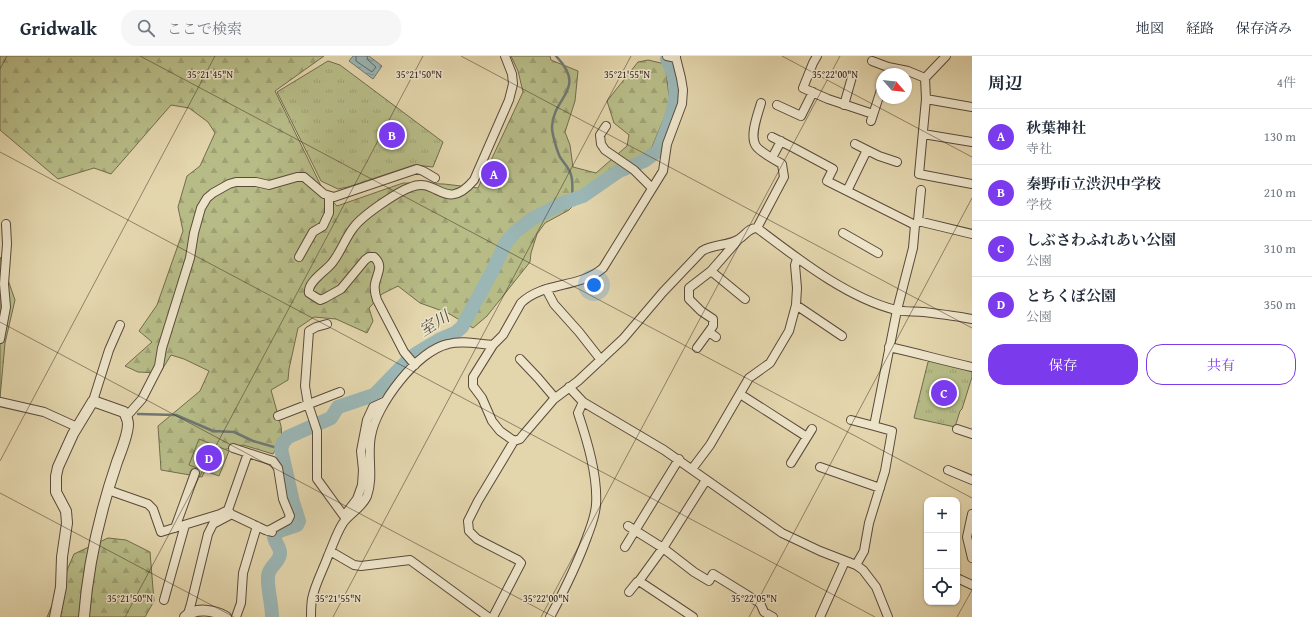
<!DOCTYPE html>
<html lang="ja">
<meta charset="utf-8">
<style>
:root{--surface:#fff;--page:#f6f6f7;--text:#1f2937;--muted:#747a83;--line:#e0e1e3;--accent:#7c3aed}
body{margin:0;font-family:"Gentium Book Plus","Noto Serif JP",serif;background:var(--page);color:var(--text)}
.controls{position:absolute;right:12px;bottom:12px;display:grid;overflow:hidden;border-radius:8px;box-shadow:0 1px 3px #0004}
.controls button{width:36px;height:36px;display:grid;place-items:center;padding:0;border:0;border-bottom:1px solid var(--line);background:var(--surface);color:var(--text);font:20px sans-serif}
.compass{position:absolute;left:876px;top:12px;width:36px;height:36px;border-radius:50%;background:var(--surface);box-shadow:0 1px 3px #0004;rotate:118deg}
.you{position:absolute;left:594px;top:229px;width:14px;height:14px;margin:-10px;border:3px solid #fff;border-radius:50%;background:#1a73e8;box-shadow:0 0 0 6px #1a73e833}
.badge{display:grid;place-items:center;width:26px;height:26px;border-radius:50%;background:var(--accent);color:#fff;font-size:13px;font-weight:700}
.pin{position:absolute;translate:-50% -50%;border:2px solid #fff;box-shadow:0 1px 4px #0006}
.list{margin:0;padding:0;list-style:none}
h2{display:flex;justify-content:space-between;align-items:center;height:52px;margin:0;padding:0 16px;font-size:17px}
h2 small{font-size:13px;font-weight:400;color:var(--muted)}
.list li{display:grid;grid-template-columns:26px 1fr auto;gap:12px;align-items:center;box-sizing:border-box;height:56px;padding:0 16px;border-top:1px solid var(--line)}
.list b{display:block;font-size:15px;white-space:nowrap}
.list p{margin:0;font-size:13px;white-space:nowrap;color:var(--muted)}
.list em{font-size:13px;font-style:normal;color:var(--muted)}
.actions{display:flex;gap:8px;padding:12px 16px}
.actions a{flex:1;padding:9px 0;border:1px solid var(--accent);border-radius:16px;text-align:center;font-size:14px;color:var(--accent)}
.actions .main{background:var(--accent);color:#fff}
.icon{flex:none;width:22px;height:22px;fill:none;stroke:currentColor;stroke-width:2;stroke-linecap:round;stroke-linejoin:round}
.map{position:relative;flex:none;width:972px;height:561px;overflow:hidden}
header{display:flex;align-items:center;gap:24px;box-sizing:border-box;height:56px;padding:0 20px;background:var(--surface);border-bottom:1px solid var(--line)}
header strong{font-size:19px}
nav{display:flex;gap:22px;margin-inline-start:auto;font-size:14px}
.search{width:280px;height:36px;background:var(--page);display:flex;align-items:center;gap:10px;box-sizing:border-box;padding:0 14px;border-radius:16px;color:var(--muted);font-size:15px}
main{display:flex}
aside{flex:1;background:var(--surface)}
.map>svg:first-child{display:block}
.forest{fill:url(#forest-firs);stroke:#726c4e}
.park{fill:url(#park-tufts);stroke:#726c4e}
.water{fill:url(#water-ripples);stroke:#6e7875}
.lines{fill:none;stroke-linecap:round;stroke-linejoin:round}
.shore{stroke:#646966;stroke-width:1}
.stream{stroke:#6e7875;stroke-width:2.5}
.river{stroke:#9ab6b5;stroke-width:14}
.minor-casing{stroke:#5a4a3c;stroke-width:10}
.tertiary-casing{stroke:#5a4a3c;stroke-width:12}
.minor{stroke:#ede4c9;stroke-width:8}
.tertiary{stroke:#ede4c9;stroke-width:10}
.ticks{fill:none;stroke:#2d1c16;stroke-width:1;stroke-opacity:0.45}
.labels{text-anchor:middle;stroke-width:3;stroke-linejoin:round;paint-order:stroke}
.water-label{font-size:16px;font-style:italic;fill:#4e4a46;stroke:#ede4c9}
.ticks-label{font-size:10px;text-anchor:middle;fill:#2d1c16;stroke:#ede4c9;stroke-width:3;stroke-linejoin:round;paint-order:stroke}
</style>
<header>
<strong>Gridwalk</strong>
<div class="search"><svg class="icon" aria-label="search" viewBox="0 0 24 24"><circle cx="10" cy="10" r="6"/><path d="M15 15l6 6"/></svg>ここで検索</div>
<nav><a>地図</a><a>経路</a><a>保存済み</a></nav>
</header>
<main>
<div class="map">
<svg width="972" height="561" viewBox="0 0 972 561">
<defs>
<pattern id="forest-firs" width="22" height="20" patternUnits="userSpaceOnUse"><rect width="22" height="20" fill="#b7bc87"/><path d="M5 1l3.5 6h-7zM16 11l3.5 6h-7z" fill="#9ea174"/></pattern>
<pattern id="park-tufts" width="24" height="20" patternUnits="userSpaceOnUse"><rect width="24" height="20" fill="#b7bc87"/><path d="M3 7l-1-3M5 7V3M7 7l1-3M15 17l-1-3M17 17v-4M19 17l1-3" fill="none" stroke="#9ea174"/></pattern>
<pattern id="water-ripples" width="26" height="14" patternUnits="userSpaceOnUse"><rect width="26" height="14" fill="#9ab6b5"/><path d="M2 4q2-2 4 0t4 0M15 11q2-2 4 0t4 0" fill="none" stroke="#7e9392"/></pattern>
</defs>
<rect width="100%" height="100%" fill="#e3d5ac"/>
<filter id="stains"><feTurbulence type="fractalNoise" baseFrequency=".005" numOctaves="4"/><feColorMatrix values="0 0 0 0 .2 0 0 0 0 .09 0 0 0 0 .02 0 0 0 .5 -.17"/></filter>
<radialGradient id="worn" r=".72"><stop offset=".6" stop-color="#630" stop-opacity="0"/><stop offset="1" stop-color="#630" stop-opacity=".3"/></radialGradient>
<path class="forest" d="M0 0H324L275 35 324 136 337 150 403 127 444 128 478 132 523 36 518 15 511 0H550L551 4 578 15 575 45 565 76 570 89 573 111 596 117 627 90 629 79 614 67 607 45 638 6 648 4 665 8 670 48 652 91 644 98 598 122 569 154 545 167 537 178 531 197 530 206 487 260 473 272 448 257 420 247 398 230 382 238 369 252 373 265 367 277 336 263 314 261 298 272 289 313 288 324 271 334 281 370 282 381 273 398 243 389 214 396 202 421 161 414 158 370 200 335 209 315 184 303 171 299 160 317 138 316 125 310 152 286 139 275 157 249 183 175 178 151 187 120 200 110 215 77 208 66 189 52 171 49 111 118 94 112 58 123 0 74Z
M0 201 15 244 5 287 0 342Z
M108 482 126 484 150 496 154 545 145 561H47L74 498Z"/>
<path class="park" d="M328 5 340 9 443 86 433 111 414 109 348 131 338 133 321 125 277 36Z
M931 304 972 315V321L962 353 960 355 955 371 914 362 928 306Z
M199 383 229 395 219 420 189 409Z"/>
<path class="water" d="M353 0H369L382 10 373 23 349 5Z"/>
<g class="lines">
<path class="shore" d="M356 0V5L372 16 376 11 368 4 367 0"/>
<path class="stream" d="M556 0C588 34 553 40 552 71 552 78 557 95 560 101 563 106 568 111 570 116 574 124 572 135 572 144
M138 358 176 359 213 375 234 376 253 385 281 393"/>
<path class="river" d="M272 561C272 548 267 532 268 520 269 510 279 507 280 498 281 492 275 487 274 481L279 475 297 469 299 465 293 446 281 393 283 387 288 381 331 362 338 351 374 339 406 306 417 297 439 284 455 277 462 271 495 210 505 188 515 176 532 163 563 147 583 140 619 115 644 105 658 95C667 73 678 50 675 26 674 18 670 10 667 3L668 0"/>
<defs>
<path id="minor" d="M667 0 676 2
M817 0 813 7 803 32 828 43 873 58
M946 0 925 22 926 43 919 118 972 128
M872 5 888 11 908 15 925 22
M926 43 972 51
M777 49 801 60 813 36
M844 49 852 21
M871 65 882 31
M606 70 600 79 601 88 605 94 634 114 652 132
M923 78 972 86
M772 81 794 92 833 113 827 125 915 169
M855 88 879 100 897 106
M772 102 781 85
M847 135 867 94
M918 165 972 178
M757 172 784 121 782 108C775 104 760 96 756 90 749 80 758 58 761 47
M843 177 878 197
M299 201 313 176 323 170 329 157V140
M711 215 745 243
M546 233 554 248 579 276 601 304
M796 249 842 280
M327 268 316 271 309 275 305 330 308 348 317 375V423L346 463
M709 276 716 281
M0 283 6 251 4 228 7 188 6 168
M493 289 473 321V330L482 342 492 365 500 375 514 385
M889 291C917 297 944 305 972 311
M697 292 713 270V263L701 255 689 243V232L711 215 738 184
M520 303 538 322 555 342
M415 309 404 296 377 244C375 238 374 233 375 228 377 217 384 210 374 201H369L365 204 341 233 325 242 320 244 309 237C307 226 326 215 332 207 341 196 345 182 354 171 363 159 397 136 411 131 437 120 445 158 474 124L509 44 513 28 512 18 505 0
M569 331 583 346 664 394 782 477 820 495 856 509 863 514 876 531 888 561
M740 338 807 381
M93 345 109 294 120 269
M0 346 44 356 77 371
M278 360 340 336
M126 361 142 343 159 310 162 292 190 202 194 177 201 152 207 142 213 137 229 128 236 126H256L269 129 297 121H304L324 138 334 141 417 113 423 115 435 122
M851 364 874 370
M957 373 972 378
M233 392 248 397
M791 407 812 373
M820 411 880 432
M692 413 710 389 749 322 770 307 789 275 796 249 797 232 795 209 797 203
M948 414 972 424
M108 434 148 448 153 453 161 476 220 458 228 454 231 458 265 474 272 476
M228 454 248 397 273 405 278 412 283 443 290 460 288 464 268 475
M972 458 967 481 972 502
M344 460 357 443 362 429 363 414 361 395 367 364 373 351 384 346
M628 470 663 492 694 516 709 525 713 518 760 547 764 556 773 561
M175 472 195 417
M625 491 679 403
M330 495 354 509 361 510 410 504 488 561
M856 509 864 495 869 467 885 415 892 375 874 370 897 254 913 192 915 169 918 165 921 134
M957 522 972 529
M629 536 637 526 639 525
M164 544 185 469
M188 558 191 548 208 478 213 468 230 459
M236 561 241 547 243 517 257 470
M311 561C311 555 311 549 312 543 315 528 323 514 328 500 333 489 336 478 343 467 350 457 362 452 367 440 374 421 367 400 371 380 376 349 417 295 448 288 463 284 478 288 493 289L503 279 521 247C544 225 579 233 603 212L663 115 667 88 682 48 683 34 681 22 676 2V0
M493 561 521 507 518 504 477 483 469 475 468 465 478 445 514 385 520 383 524 378 554 343 578 325 623 283 663 236 702 195C713 188 728 190 739 183 746 179 748 172 757 172 797 202 847 242 896 254 905 256 915 255 924 256 940 258 956 260 972 263
M550 561C564 535 577 509 587 481 591 470 595 461 596 449 598 420 587 384 578 357L583 346
M693 561 639 525 663 492 706 424
M820 561 845 505"/>
<path id="tertiary" d="M55 561 61 531 62 501 67 467 66 455 56 436V420L58 411 73 378 93 345 124 356C126 360 128 364 128 368 128 379 121 395 117 406 100 456 88 508 84 561
M185 561C195 551 215 554 226 561"/>
</defs>
<use href="#minor" class="minor-casing"/>
<use href="#tertiary" class="tertiary-casing"/>
<use href="#minor" class="minor"/>
<use href="#tertiary" class="tertiary"/>
</g>
<path class="ticks" d="M140 0 972 442M461 0 972 272M782 0 972 101M0 13 7 0M0 96 875 561M0 266 554 561M0 405 215 0M0 437 234 561M125 561 423 0M333 561 631 0M541 561 840 0M749 561 972 142M957 561 972 534"/>
<g class="labels">
<g class="water-label">
<text transform="translate(434 267) rotate(-32)" y="6">室川</text>
</g>
</g>
<g class="ticks-label">
<text x="210" y="22">35°21'45"N</text>
<text x="419" y="22">35°21'50"N</text>
<text x="627" y="22">35°21'55"N</text>
<text x="835" y="22">35°22'00"N</text>
<text x="130" y="546">35°21'50"N</text>
<text x="338" y="546">35°21'55"N</text>
<text x="546" y="546">35°22'00"N</text>
<text x="754" y="546">35°22'05"N</text>
</g>
<rect width="100%" height="100%" filter="url(#stains)"/>
<rect width="100%" height="100%" fill="url(#worn)"/>
</svg>
<div class="controls">
<button>+</button>
<button>−</button>
<button><svg class="icon" aria-label="locate" viewBox="0 0 24 24"><circle cx="12" cy="12" r="6"/><path d="M12 2v4M12 18v4M2 12h4M18 12h4"/></svg></button>
</div>
<svg class="compass" viewBox="-18 -18 36 36"><path d="M0-13l5 13h-10z" fill="#e53935"/><path d="M0 13l5-13h-10z" fill="#747a83"/></svg>
<div class="you"></div>
<div class="pin badge" style="left:494px;top:118px">A</div>
<div class="pin badge" style="left:392px;top:79px">B</div>
<div class="pin badge" style="left:944px;top:337px">C</div>
<div class="pin badge" style="left:209px;top:402px">D</div>
</div>
<aside>
<h2>周辺<small>4件</small></h2>
<ul class="list">
<li><span class="badge">A</span><div><b>秋葉神社</b><p>寺社</p></div><em>130 m</em></li>
<li><span class="badge">B</span><div><b>秦野市立渋沢中学校</b><p>学校</p></div><em>210 m</em></li>
<li><span class="badge">C</span><div><b>しぶさわふれあい公園</b><p>公園</p></div><em>310 m</em></li>
<li><span class="badge">D</span><div><b>とちくぼ公園</b><p>公園</p></div><em>350 m</em></li>
</ul>
<div class="actions"><a class="main">保存</a><a>共有</a></div>
</aside>
</main>
